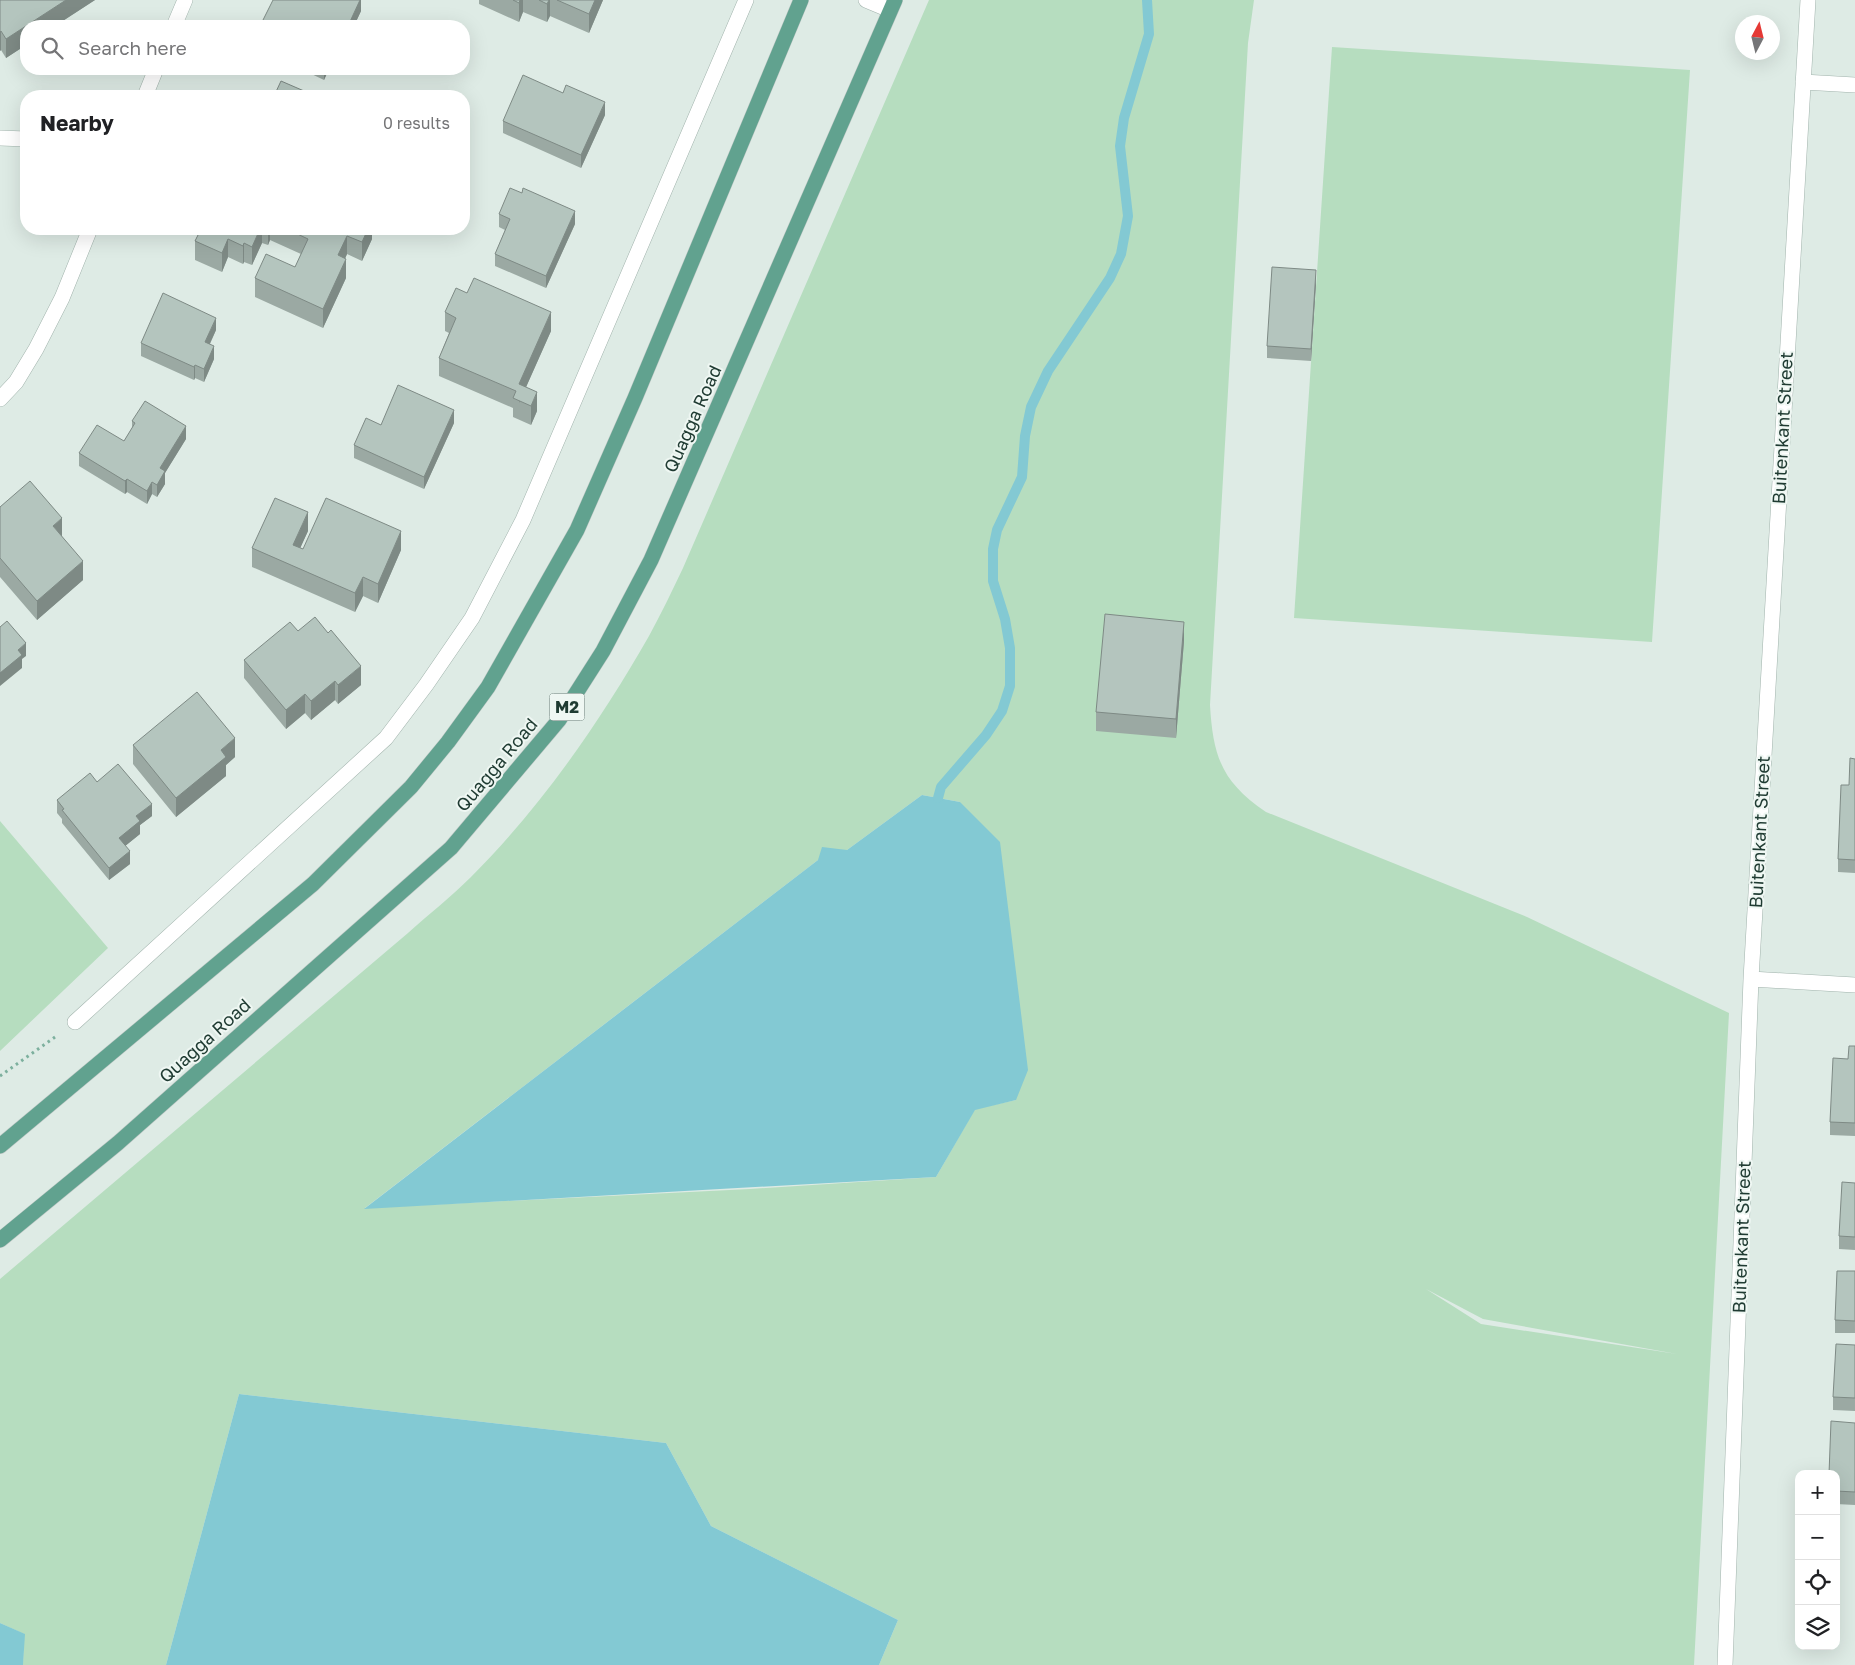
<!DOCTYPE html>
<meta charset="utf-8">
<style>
:root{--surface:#fff;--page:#f2f2f2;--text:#202124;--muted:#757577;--line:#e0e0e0}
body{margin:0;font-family:"Golos Text",sans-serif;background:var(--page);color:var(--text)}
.controls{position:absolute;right:15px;bottom:15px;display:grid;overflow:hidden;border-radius:10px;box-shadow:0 5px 20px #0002}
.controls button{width:45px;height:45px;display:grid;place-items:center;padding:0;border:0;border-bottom:1px solid var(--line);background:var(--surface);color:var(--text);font:25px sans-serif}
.compass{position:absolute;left:1735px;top:15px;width:45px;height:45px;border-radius:50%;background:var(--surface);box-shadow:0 5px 20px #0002;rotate:7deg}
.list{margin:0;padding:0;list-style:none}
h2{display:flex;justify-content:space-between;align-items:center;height:65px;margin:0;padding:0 20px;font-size:21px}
h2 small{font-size:16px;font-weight:400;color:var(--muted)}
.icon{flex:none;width:28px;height:28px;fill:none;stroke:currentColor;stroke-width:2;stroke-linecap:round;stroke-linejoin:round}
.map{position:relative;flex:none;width:1855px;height:1665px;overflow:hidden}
.search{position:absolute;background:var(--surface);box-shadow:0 5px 20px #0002;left:20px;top:20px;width:450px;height:55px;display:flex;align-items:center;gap:12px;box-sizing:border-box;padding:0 18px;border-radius:20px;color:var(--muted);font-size:19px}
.panel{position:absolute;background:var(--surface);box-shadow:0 5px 20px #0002;left:20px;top:90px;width:450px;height:145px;border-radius:20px}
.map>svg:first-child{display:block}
.green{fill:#b6ddbf;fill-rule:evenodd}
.water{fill:#83c9d3}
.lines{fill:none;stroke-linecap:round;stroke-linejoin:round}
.stream{stroke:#83c9d3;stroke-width:10}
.minor-casing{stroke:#a1b3ac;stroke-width:16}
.primary-casing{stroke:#c0c8c6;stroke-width:16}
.path{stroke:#7db09e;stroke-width:3;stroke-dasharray:2.5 4;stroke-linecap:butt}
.minor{stroke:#fff;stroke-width:15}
.primary{stroke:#61a28f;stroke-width:15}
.wall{fill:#9ba9a3}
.shaded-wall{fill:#7e8a85}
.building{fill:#b4c5be;stroke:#7e8a85}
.labels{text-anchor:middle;stroke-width:4;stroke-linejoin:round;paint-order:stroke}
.shield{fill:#eff7f3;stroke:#5d736c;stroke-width:1}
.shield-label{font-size:16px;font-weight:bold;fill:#1f3b32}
.street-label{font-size:18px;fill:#1f3b32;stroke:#eff7f3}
</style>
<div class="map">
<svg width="1855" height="1665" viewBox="0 0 1855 1665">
<rect width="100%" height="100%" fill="#deebe5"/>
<path class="green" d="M929 0H1254L1248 43 1210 705C1213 757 1222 782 1266 812L1527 917 1729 1013 1694 1665H879L898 1620 711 1526 666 1443 239 1394 166 1665H23L24 1634 0 1623V1279L408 933C429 914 451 897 471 877 541 807 600 722 649 636 661 614 672 591 683 568ZM922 795 960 802 1016 1100 975 1109 936 1177 750 1189 365 1208 818 860 847 850ZM1426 1289 1483 1319 1677 1354 1481 1324Z
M1332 47 1690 70 1652 642 1294 618Z
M0 821 108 948 0 1051Z"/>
<path class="water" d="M922 795 960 802 1000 842 1028 1070 1016 1100 975 1110 936 1177 364 1209 818 860 822 847 847 850Z
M239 1394 666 1443 711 1526 898 1620 879 1665H166Z
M0 1623 25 1634 23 1665H0Z"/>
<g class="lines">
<path class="stream" d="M938 798 941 787 986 735 1002 711 1010 686V648L1005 619 993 581V549L997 530 1022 477 1025 436 1031 407 1048 371 1110 278 1121 254 1128 216 1120 146 1124 118 1149 34 1147 0"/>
<defs>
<path id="minor" d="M866 0 890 10
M174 26 185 0
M1803 82 1855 85
M145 96 156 69
M0 138 26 139
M0 399 16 382 36 349 62 298 90 229
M1751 979 1855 985
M75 1022 386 738 426 685 472 618 523 520 746 0
M1725 1665 1751 979 1808 0"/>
<path id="primary" d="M0 1146 313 884 411 787 448 742 488 687 577 530 635 398 801 0
M0 1240 118 1143 451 848 559 720 603 651 651 560 895 0"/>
</defs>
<use href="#minor" class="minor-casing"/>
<use href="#primary" class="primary-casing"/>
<path class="path" d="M0 1076 55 1037"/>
<use href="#minor" class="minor"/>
<use href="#primary" class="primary"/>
</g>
<path class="wall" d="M0 0H95L55 26H26V45L6 58 1 50 0 51Z
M361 0V11L354 26H262V22Z
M479 0H603L589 33 550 16 547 22 523 12 519 22 479 4Z
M301 69H329L324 80Z
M605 115 581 168 503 133V121Z
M499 214 575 224 546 288 495 266V254L505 230 499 227Z
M201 229H372V239L362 261 347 254 345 259 346 278 323 328 255 297V278L295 267 301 254 270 240 268 245 262 243 252 265 244 262 243 264 228 257 222 272 195 260V241Z
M1316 283 1311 361 1267 358V346Z
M445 312 551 331 526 387 537 411 531 425 513 417V408L439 376V358L449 333 445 331Z
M216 330 210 344 214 359 204 382 195 378 194 380 141 356V343Z
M132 421 186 439 165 473V484L157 497 152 494 147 504 127 492 125 494 79 466V453L124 441 132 428Z
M454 423 424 489 354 458V445L381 425Z
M0 507 62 537 83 580 37 620 0 577Z
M308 531 300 548 303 549 401 550 378 603 363 596 355 612 252 567V548Z
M298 631 361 685 338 704 335 700 311 720 305 713 286 729 244 678V660Z
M1184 641 1176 738 1096 731V712Z
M133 745 235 757 226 765V776L176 817 133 764Z
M1855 759V873L1838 872V859L1849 785Z
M97 782 152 816 140 825V834L125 846 130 864 109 880 62 823V819L57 813V800Z
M1855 1046V1136L1830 1135V1122L1848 1059Z
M1855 1183V1250L1839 1249V1236Z
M1855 1271V1333H1835V1320Z
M1855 1345V1411L1833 1410V1397Z
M1855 1423V1505L1836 1504V1474Z"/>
<path class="shaded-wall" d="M66 0H95L55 26H26V45L6 58V39Z
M360 0H361V11L354 26H348Z
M520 0H523V12L519 22V3Z
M549 0H550V16L547 22V4Z
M595 0H603L589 33V14Z
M1 31V50L0 51V32Z
M324 69H329L324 80Z
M605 102V115L581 168V155Z
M575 211V224L546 288V276Z
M260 229H262V243L252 265V247Z
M268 229H270V240L268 245Z
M368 229H372V239L362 261V242Z
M347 236V254L338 274V255Z
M228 239V257L222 272V253Z
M244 243V262L243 264V246Z
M346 259V278L323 328V309Z
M1316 270V283L1311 361V349Z
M551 312V331L519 403V384Z
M216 318V330L205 354V342Z
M214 346V359L204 382V369Z
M195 365V378L194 380V367Z
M537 392V411L531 425V406Z
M454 410V423L424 489V477Z
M186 426V439L165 473V484L157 497V485L160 468Z
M127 479V492L125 494V481Z
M152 482V494L147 504V491Z
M308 512V531L293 564V545Z
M62 518V537L53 526Z
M401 531V550L378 603V584Z
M83 561V580L37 620V601Z
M363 577V596L355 612V593Z
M1184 622V641L1176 738V719Z
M26 643V656L22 659V668L0 686V673L18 650Z
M361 666V685L338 704V685Z
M335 681V700L311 720V701Z
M305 694V713L286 729V710Z
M235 738V757L226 765V776L176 817V798L221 750Z
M152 804V816L140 825V834L119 851V838L136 816Z
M130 851V864L109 880V868Z"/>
<path class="building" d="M0 0H66L6 39 1 31 0 32Z
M273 0H360L348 26H271L262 22Z
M513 0H520L519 3Z
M539 0H549L547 4Z
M557 0H595L589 14Z
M523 75 563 93 566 85 605 102 581 155 503 121Z
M281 81 311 94 310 96H274Z
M265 92 274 96H263Z
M510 188 522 193 523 188 575 211 546 276 495 254 510 219 499 214Z
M201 229H260L252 247 244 243 243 246 228 239 222 253 195 241Z
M287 229H368L362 242 347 236 338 255 346 259 323 309 255 278 266 254 295 267 308 239Z
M1272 267 1316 270 1311 349 1267 346Z
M474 278 551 312 519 384 537 392 531 406 513 398 516 391 439 358 456 318 445 312 456 288 467 293Z
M163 293 216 318 205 342 214 346 204 369 195 365 194 367 141 343Z
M398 385 454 410 424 477 354 445 366 418 381 425Z
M145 401 186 426 160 468 165 471 157 485 152 482 147 491 127 479 125 481 79 453 97 425 124 441 135 423 132 421Z
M30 481 62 518 53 526 83 561 37 601 0 558V507Z
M275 498 308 512 293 545 303 549 326 498 401 531 378 584 363 577 355 593 252 548Z
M1105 614 1184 622 1176 719 1096 712Z
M315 617 328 633 331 630 361 666 338 685 335 681 311 701 305 694 286 710 244 660 290 622 298 631Z
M7 621 26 643 18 650 22 655 0 673V627Z
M197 692 235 738 221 750 226 757 176 798 133 745Z
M1850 758 1855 759V860L1838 859 1841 785H1849Z
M118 764 152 804 136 816 140 821 119 838 130 851 109 868 62 810 64 809 57 800 90 773 97 782Z
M1849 1046H1855V1123L1830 1122 1833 1058 1848 1059Z
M1842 1182 1855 1183V1237L1839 1236Z
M1837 1271H1855V1321L1835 1320Z
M1836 1344 1855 1345V1398L1833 1397Z
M1831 1421 1855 1423V1492L1836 1491V1474H1829Z"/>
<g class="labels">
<rect class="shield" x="549.5" y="693.5" width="35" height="27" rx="4"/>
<g class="shield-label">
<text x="567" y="713">M2</text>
</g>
<g class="street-label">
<text transform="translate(693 419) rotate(-66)" y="6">Quagga Road</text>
<text transform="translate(1783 428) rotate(-87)" y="6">Buitenkant Street</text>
<text transform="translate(497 765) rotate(-50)" y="6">Quagga Road</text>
<text transform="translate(1760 832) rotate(-87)" y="6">Buitenkant Street</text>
<text transform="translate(205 1041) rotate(-42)" y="6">Quagga Road</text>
<text transform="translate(1742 1237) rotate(-88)" y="6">Buitenkant Street</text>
</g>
</g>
</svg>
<div class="controls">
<button>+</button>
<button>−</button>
<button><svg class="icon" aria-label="locate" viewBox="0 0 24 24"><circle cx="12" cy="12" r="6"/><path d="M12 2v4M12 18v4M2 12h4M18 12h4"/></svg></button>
<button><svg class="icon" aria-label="layers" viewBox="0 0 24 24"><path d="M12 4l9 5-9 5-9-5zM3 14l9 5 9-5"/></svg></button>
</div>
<svg class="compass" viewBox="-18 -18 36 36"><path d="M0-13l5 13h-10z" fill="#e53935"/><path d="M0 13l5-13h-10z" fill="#757577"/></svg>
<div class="search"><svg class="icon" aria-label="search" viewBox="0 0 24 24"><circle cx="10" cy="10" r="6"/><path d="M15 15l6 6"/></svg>Search here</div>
<section class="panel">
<h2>Nearby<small>0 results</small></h2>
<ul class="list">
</ul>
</section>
</div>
